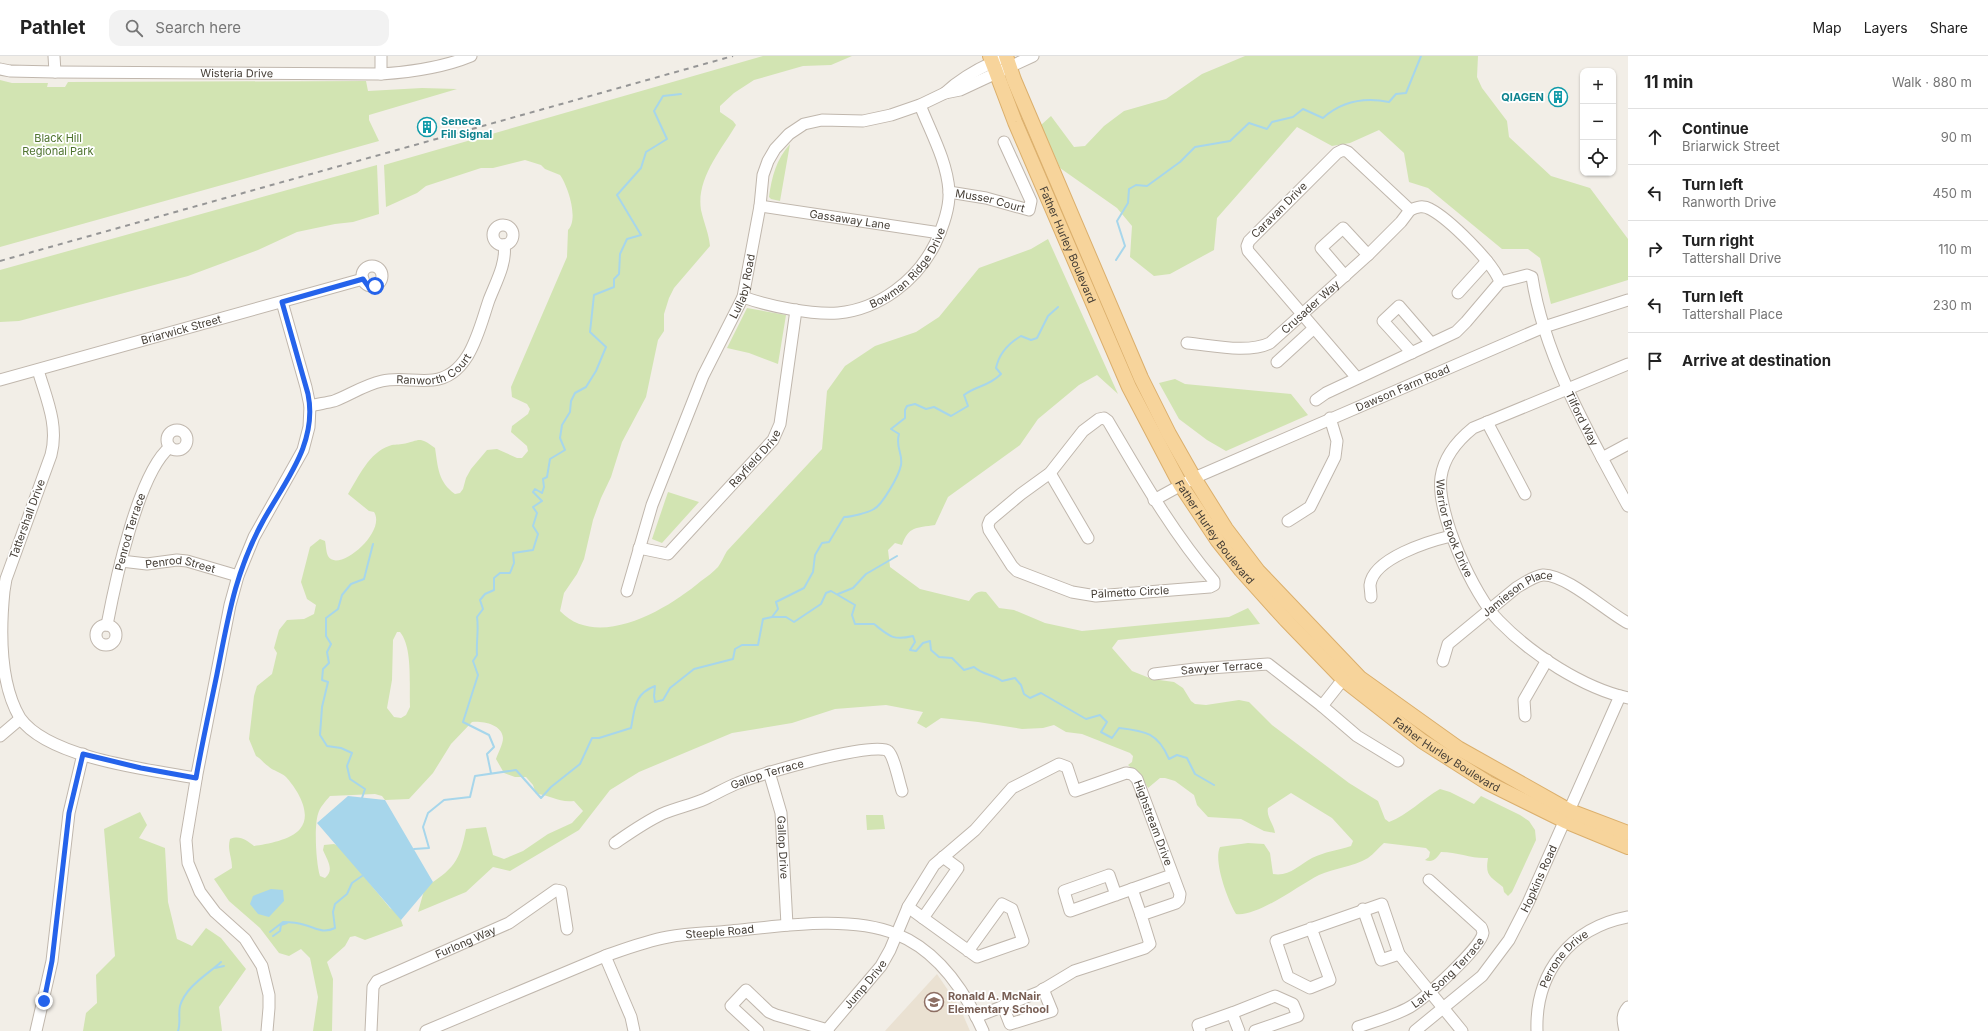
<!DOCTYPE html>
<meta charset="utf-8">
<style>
:root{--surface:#fff;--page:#f2f2f2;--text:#222;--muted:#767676;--line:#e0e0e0}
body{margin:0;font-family:Inter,sans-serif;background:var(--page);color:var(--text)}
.controls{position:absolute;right:12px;top:12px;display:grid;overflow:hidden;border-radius:8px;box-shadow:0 1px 3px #0004}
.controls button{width:36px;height:36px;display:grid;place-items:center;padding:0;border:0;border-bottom:1px solid var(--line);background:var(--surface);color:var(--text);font:20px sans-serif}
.stop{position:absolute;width:12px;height:12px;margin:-9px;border:3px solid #2563eb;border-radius:50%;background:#fff}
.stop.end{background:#2563eb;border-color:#fff;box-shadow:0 1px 4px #0008}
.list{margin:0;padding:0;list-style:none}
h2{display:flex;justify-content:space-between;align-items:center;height:52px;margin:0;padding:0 16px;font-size:17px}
h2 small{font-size:13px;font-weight:400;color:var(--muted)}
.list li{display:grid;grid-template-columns:26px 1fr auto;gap:12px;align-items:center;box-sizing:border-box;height:56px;padding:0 16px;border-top:1px solid var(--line)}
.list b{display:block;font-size:15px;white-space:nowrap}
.list p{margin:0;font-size:13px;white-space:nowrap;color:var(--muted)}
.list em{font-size:13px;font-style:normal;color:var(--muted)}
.icon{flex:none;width:22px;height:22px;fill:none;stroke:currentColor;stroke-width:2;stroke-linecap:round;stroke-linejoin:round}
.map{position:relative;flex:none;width:1628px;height:975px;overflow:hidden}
header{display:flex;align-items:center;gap:24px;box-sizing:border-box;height:56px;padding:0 20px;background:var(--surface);border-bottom:1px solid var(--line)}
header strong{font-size:19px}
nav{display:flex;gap:22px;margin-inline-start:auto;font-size:14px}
.search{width:280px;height:36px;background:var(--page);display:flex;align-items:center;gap:10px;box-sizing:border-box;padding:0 14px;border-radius:12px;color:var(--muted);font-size:15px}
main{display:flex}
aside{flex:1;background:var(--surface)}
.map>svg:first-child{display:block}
.education{fill:#eae1d2}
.green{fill:#d2e4b2;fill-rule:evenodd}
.water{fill:#a7d6eb}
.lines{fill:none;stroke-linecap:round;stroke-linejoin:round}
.stream{stroke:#a7d6eb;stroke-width:2}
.minor-casing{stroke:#c0b7ad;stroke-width:13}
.major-casing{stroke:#dbaf6c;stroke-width:16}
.minor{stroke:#fff;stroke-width:11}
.major{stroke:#f7d49b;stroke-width:14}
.rail{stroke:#969696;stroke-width:2;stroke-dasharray:5 5;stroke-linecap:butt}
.route{stroke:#2563eb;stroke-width:5}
.labels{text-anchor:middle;stroke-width:3.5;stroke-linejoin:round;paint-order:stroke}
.street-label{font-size:11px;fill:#453e36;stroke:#fff}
.culture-label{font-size:11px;font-weight:bold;fill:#0d838f;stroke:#fff;text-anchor:end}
.park-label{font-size:11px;fill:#4e732e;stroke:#fff}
.education-label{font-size:11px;font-weight:bold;fill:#785e54;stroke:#fff;text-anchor:start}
</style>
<header>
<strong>Pathlet</strong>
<div class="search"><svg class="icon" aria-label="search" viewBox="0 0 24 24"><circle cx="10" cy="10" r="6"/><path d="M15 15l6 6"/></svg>Search here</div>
<nav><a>Map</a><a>Layers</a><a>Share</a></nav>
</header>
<main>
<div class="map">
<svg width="1628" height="975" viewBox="0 0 1628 975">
<rect width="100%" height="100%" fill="#f2eee7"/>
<path class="education" d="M937 918 960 952 970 975H885Z"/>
<path class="green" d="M763 0H852L831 9 803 10 754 24 734 37 720 50V56L733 65 736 69C721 94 696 123 701 154 704 167 709 178 710 190L674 232 669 242 664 258V275L658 284 646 341 622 386 611 421 601 442 593 464 584 503 577 518 564 537 560 555C598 595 668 553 701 525 707 521 713 516 718 511 721 507 724 500 727 495L822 393 827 335 845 310 875 290 916 276 939 261 979 212 1031 193 1048 183 1118 338 1097 319 1079 329 1038 363 1020 389 948 441 935 469C916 472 909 470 902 489L895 487 888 494 890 511 920 533 969 545C974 538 977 534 986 536L999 552 1014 554 1045 567 1082 575 1229 561 1248 552 1260 568 1118 584 1112 592 1132 615 1152 623 1174 626 1183 632 1191 645 1195 648 1206 649 1239 644 1249 646 1272 669 1349 727 1378 745 1385 763 1389 766C1408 759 1422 743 1440 733L1450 736 1474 748 1481 740 1520 759 1529 765 1535 774 1536 784 1512 836 1508 840 1504 836 1503 831C1490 820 1485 820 1488 802 1472 803 1458 796 1441 796 1436 803 1433 807 1425 804L1429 801 1430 796 1426 792 1384 787C1379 791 1374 798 1368 802 1353 811 1334 812 1319 819 1299 829 1258 861 1236 858 1228 845 1213 805 1220 791L1248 787 1264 788 1270 797 1273 818C1289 821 1299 809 1312 802 1324 796 1339 794 1351 790L1353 785 1332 762 1291 737 1268 752C1266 761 1274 768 1275 777L1264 775 1241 763 1208 761 1197 749 1194 739 1175 725 1165 722H1160L1148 732 1143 723 1128 709 1132 706 1133 700 1130 697 1082 678 1066 676 1054 669 1043 672 1022 673 978 666 941 662 926 672 917 667 923 656 886 649 835 653 792 667 732 677 639 716 610 734 579 774 510 815 493 811 466 836 418 856 425 831C453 814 460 805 466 773L486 771 493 799 504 803 523 795 548 778 572 767 583 755 574 745C559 747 551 739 536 738L533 729 526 721H515L504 717 496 703C498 697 503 688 503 682 502 668 482 665 472 666L451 688 433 717 409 743 385 744 382 740 375 738 330 740C325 746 320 751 318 758 314 771 316 807 320 820L325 822C335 814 327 804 323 794L324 789 334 788 339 790 390 852 399 858 403 870 365 884 355 880 350 881 345 890 327 906 333 923 332 975H313L318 941 310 902 301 893 289 900 279 897 260 872 229 845 214 823 232 812C232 801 227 794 230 783 240 779 246 784 254 790 267 788 291 784 300 773 313 758 297 733 286 721 281 716 273 715 268 710 263 707 262 703 256 700L249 683 254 640 257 630 272 618 277 597 274 592 279 574 287 564 304 563 314 558 316 549 307 543 301 526 310 491 320 483 325 485C326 489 326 496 328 500 338 518 387 476 374 456L369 455 348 438C359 420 369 397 389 390 393 388 397 389 402 388 420 385 418 379 435 392 438 411 438 426 455 438L460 437 463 433 466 422 471 413 487 394 497 393 517 402H522L528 395 527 390 511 376 512 370 528 358 530 353 527 348 512 341 511 331 567 201 568 174C579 163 568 130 560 119L545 113 541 109 525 104 493 112H481L426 130 417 137 386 151 384 109ZM397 576H400C413 592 409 629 410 651L406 659 401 662 394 661 387 652 392 624 393 584Z
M1245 0H1478L1477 21 1482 32 1507 65 1509 81 1551 120 1590 132 1628 183V224L1551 248 1540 202 1528 193H1502L1428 132 1409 126 1404 97 1379 74 1350 87 1332 90 1297 71 1217 162 1214 194 1170 218 1154 220 1130 201 1132 170 1117 152 1060 112 1041 69 1051 60 1074 91 1085 90 1104 70 1124 55 1166 43 1202 18Z
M0 24 12 27H48L47 31H65L68 26 366 25 368 35 422 32 457 33 369 59V64L379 85 0 191Z
M790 88 780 145 771 143 769 141C772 120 776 104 790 88Z
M377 109 379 158 353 166 335 168 297 176 258 194 188 220 19 265 0 266V214Z
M747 252 786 259 778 308 749 297 727 292Z
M1175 323 1185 328 1291 338 1308 359 1226 395 1207 384 1179 363 1159 327Z
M668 436 699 446 662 487 652 483Z
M140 756 147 769 139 782 165 792 168 846 177 883 192 890 206 872 221 882 246 913 219 951 222 975H83L86 957 97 947 96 919 115 900 104 773Z
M866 759H883L885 773 867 774Z"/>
<path class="water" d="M348 740 385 744 433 826 401 864 317 767Z
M271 833 283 834 284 845 269 861 258 858 250 848 253 840Z"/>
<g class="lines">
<path class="stream" d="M1116 204 1125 190 1117 165 1128 147 1129 133 1136 129 1147 130 1180 106 1195 91 1230 85 1249 67 1267 73 1272 66 1293 61 1303 53 1323 62C1342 45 1364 41 1389 46L1396 38 1406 37 1421 0
M838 538 853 532 866 518 897 500
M772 561H786L794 566 821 548 826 537 831 535 855 549 852 559 855 568H874C889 580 893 585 913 580L915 586 910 594 916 595 923 587 930 585 931 594 939 601 952 602 964 614 974 611C983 619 992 618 1002 625L1015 622 1021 629 1024 638 1030 642 1041 637 1086 663 1100 659 1107 666 1101 676 1112 682 1119 672C1146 675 1158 677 1169 703L1177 699 1187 702 1195 718 1214 729
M491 717 487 698 494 691 489 679 463 666 478 619 473 605 477 599C476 586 479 574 477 561L483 553 480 544 485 538 494 534V522L500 517H510L514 507 513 497 533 494 538 478 533 470 537 457 533 451 542 445 533 436 535 433 542 437 544 431 543 423 547 421 550 403 565 394 560 382 562 369 570 356 571 345 575 337 586 331 596 315 606 291 590 276 594 239 614 231V223L619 218 620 198 627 183 641 179 617 139 641 112 646 96 667 83 654 55 663 40 681 38
M362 742 365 733 350 723 347 710 352 697 341 692 327 690 320 679 322 651 328 626 322 624 323 613 329 607 327 596 331 588 326 580V562L338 553 342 539 351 528 364 523 373 488
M414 793 429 792 423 771 428 757 444 744 470 741 475 720 516 714 541 742 551 731 580 708 592 682H599L631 672C635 652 634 638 655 630L654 640 655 646 663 644 670 632 694 613 733 603 735 593 742 589H758L763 563 772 561 778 553 776 546 804 532 813 516 815 499 822 487 829 486 844 461C851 461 867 457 874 453 882 449 899 420 901 409 903 397 895 391 899 378L891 373 905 362V354L907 350 915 348 926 353 934 351 951 360 968 350 964 339C977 329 988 331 1001 318L996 312C999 298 1009 287 1021 280L1031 284 1037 282 1048 260 1058 251
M270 876 283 866C289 866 299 867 305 869 316 872 323 878 335 872L333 856 335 848 347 838 352 827 362 820
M273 880 280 875 281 869 287 867
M215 912 224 910
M178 975C181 967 178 958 180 950 186 930 207 919 221 906"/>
<defs>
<g id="minor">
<path d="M54 0 55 16"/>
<path d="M381 0V18"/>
<path id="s1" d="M0 13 10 15 55 16 381 18C412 16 442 12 471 0"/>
<path d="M945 37C963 20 985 9 1007 0"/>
<path id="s2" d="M949 136 986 142 1029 154 1031 145 1004 86"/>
<path id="s3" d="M760 150 940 177"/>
<circle cx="503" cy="179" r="10"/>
<circle cx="372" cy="220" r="10"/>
<path d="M1345 220 1321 192 1343 172 1368 199"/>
<path id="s4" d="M1500 226 1527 219 1532 221C1544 300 1590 380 1628 450"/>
<path d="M1458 237 1487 205"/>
<path id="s5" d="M743 241C768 250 812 259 838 257 880 253 917 224 935 188 942 173 950 152 949 135 947 105 931 77 920 49"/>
<path id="s6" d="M1187 287C1211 289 1247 298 1270 287L1368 199 1401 166 1410 154"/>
<path d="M1412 297 1383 265 1399 250 1431 287"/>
<path d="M1277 306 1313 273"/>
<path id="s7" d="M1628 308 1473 372C1457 385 1444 400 1441 421 1436 457 1474 540 1499 565 1531 598 1583 632 1628 642"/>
<path d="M38 314C46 342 59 369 51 399L6 523 4 535C0 575 0 628 20 662 48 702 150 714 196 722"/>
<path id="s8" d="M0 324 363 223"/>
<path d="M1316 344 1326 337 1456 276 1466 266 1500 226C1493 206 1449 163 1430 153 1423 149 1417 151 1410 154L1348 96 1343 94 1337 97 1249 185 1247 190 1248 195 1357 322"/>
<path id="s9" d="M310 350C318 348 326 347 334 345 350 339 364 329 382 325 399 321 416 326 433 324 470 320 479 273 489 244 495 228 507 207 504 189"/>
<path d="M1104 362 1108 365C1141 421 1172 476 1214 525V529L1210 531 1096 540 1072 536 1017 515 1012 510 989 474 988 469 990 464 1021 438 1050 417 1083 375 1099 363Z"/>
<path d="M1487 366 1525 438"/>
<circle cx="177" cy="384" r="10"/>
<path d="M1602 402 1628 388"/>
<path d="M1050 417 1088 482"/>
<path id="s10" d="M1154 444 1194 422 1544 271 1628 244"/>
<path d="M1288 465 1310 451 1335 401 1337 385 1330 362"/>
<path id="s11" d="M639 492 668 498 773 384 780 368 796 254"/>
<path id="s12" d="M121 505 147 508 177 504 187 505 238 520"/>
<path id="s13" d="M627 535 652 449 703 320 743 241 760 150 763 119 768 105 775 93 789 78 804 68 822 64 863 65 891 59 920 49 945 37 960 34 1033 0"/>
<path d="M1371 541C1371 537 1370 532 1370 529 1373 502 1430 485 1451 480"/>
<circle cx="106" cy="579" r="10"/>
<path id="s14" d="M107 569C115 527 138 417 170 391"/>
<path id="s15" d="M1443 605 1448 588 1516 532C1524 527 1534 520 1543 519 1566 518 1607 556 1628 567"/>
<path id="s16" d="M1154 618 1195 613 1268 608 1322 650 1348 617"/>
<path d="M1322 650 1357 680 1398 705"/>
<path d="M1525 660 1524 644 1547 604"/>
<path d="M0 680 20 663"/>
<path id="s17" d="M769 716 781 757 787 869"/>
<path id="s18" d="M615 787C631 776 645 766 662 758 676 752 691 749 705 743 716 738 727 731 738 727 756 719 876 684 888 695 894 700 899 726 902 735"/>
<path d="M1132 833 1141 859"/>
<path d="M1116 839 1109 819 1064 835 1070 855 1172 819"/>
<path d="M908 851 923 862 958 812 943 801"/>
<path d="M1363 853 1381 904 1399 898"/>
<path d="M923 862 977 901 1023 885 1012 853 1002 848 968 895"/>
<path d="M1311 872 1330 924 1310 932 1288 921 1276 885 1382 848 1399 898 1462 975"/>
<path d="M605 900 631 961 634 975"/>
<path d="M1003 950 1010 968 1052 955 1043 933"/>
<path id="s19" d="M1358 971C1375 965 1394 960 1410 951 1424 943 1481 892 1483 877 1483 877 1482 872 1481 871L1429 824"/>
<path d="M36 975 52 905 69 757 83 698"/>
<path d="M267 975 269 952V939L262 910 245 883 215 856 200 836 188 807 186 784 197 718 230 549 238 520 254 481 303 394 309 371 310 350 306 331 282 246"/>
<path id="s20" d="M371 975 373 931 377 925 509 867 556 834 561 835 567 873"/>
<path id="s21" d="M426 975 605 900C625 893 646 885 668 881 689 877 711 877 731 875 780 870 850 859 896 878 939 895 965 935 983 975"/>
<path d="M758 975 731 950 746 934 769 956 776 959 828 974"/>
<path id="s22" d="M826 975 881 910 890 894 908 851 934 809 975 774 1012 732 1059 708 1067 711 1075 735 1126 717 1132 718 1137 723 1180 838 1179 844 1176 847 1141 859 1150 888 1145 892 1074 915 1039 936 976 961"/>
<path d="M1200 975 1198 969 1232 957"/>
<path d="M1239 975 1232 957 1275 940 1293 948 1298 960 1255 975"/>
<path id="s23" d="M1415 975 1482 920 1509 884 1528 847 1620 640"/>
<path id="s24" d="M1537 975C1535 917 1570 872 1628 861"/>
<path d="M1625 975C1623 965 1621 959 1628 951"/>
</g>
<g id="major">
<path id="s25" d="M990 0 1015 66 1129 331 1180 428 1218 485 1241 514 1286 564 1344 624 1422 685 1488 727 1565 765 1628 791"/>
<path d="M1006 0 1014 24 1141 322 1169 378 1194 422 1226 473 1258 515 1360 622 1458 692 1570 755 1628 777"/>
</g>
</defs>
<use href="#minor" class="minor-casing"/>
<use href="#major" class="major-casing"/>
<use href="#minor" class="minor"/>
<use href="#major" class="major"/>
<path class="rail" d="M0 205 733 0"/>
</g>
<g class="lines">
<path class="route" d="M44 945 52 905 69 757 83 698 141 712 196 722C202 687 210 652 217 618 228 562 235 516 263 465 285 425 318 387 308 338L282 246 363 223 368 230H375"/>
</g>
<defs>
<symbol id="building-ring" viewBox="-11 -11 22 22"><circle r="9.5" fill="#fff" stroke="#0f9aa8" stroke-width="1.5"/><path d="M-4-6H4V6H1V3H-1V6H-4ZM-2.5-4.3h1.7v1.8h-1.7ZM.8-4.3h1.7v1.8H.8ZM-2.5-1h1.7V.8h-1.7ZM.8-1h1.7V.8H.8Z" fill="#0f9aa8"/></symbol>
<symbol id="school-ring" viewBox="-11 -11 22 22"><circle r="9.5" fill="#fff" stroke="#8d6e63" stroke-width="1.5"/><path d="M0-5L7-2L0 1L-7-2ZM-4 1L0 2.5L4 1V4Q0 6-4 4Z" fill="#8d6e63"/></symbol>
</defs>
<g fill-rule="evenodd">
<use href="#building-ring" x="1547" y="30" width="22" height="22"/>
<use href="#building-ring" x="416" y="60" width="22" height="22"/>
<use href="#school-ring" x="923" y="935" width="22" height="22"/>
</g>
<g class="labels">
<g class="street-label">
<text dy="4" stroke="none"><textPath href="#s1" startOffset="237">Wisteria Drive</textPath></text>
<text dy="4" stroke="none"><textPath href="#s2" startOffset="42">Musser Court</textPath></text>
<text transform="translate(1279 154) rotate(-45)" y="4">Caravan Drive</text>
<text dy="4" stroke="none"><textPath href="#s3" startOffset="91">Gassaway Lane</textPath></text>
<text dy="4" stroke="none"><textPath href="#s25" startOffset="204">Father Hurley Boulevard</textPath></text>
<text dy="4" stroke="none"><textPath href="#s5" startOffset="184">Bowman Ridge Drive</textPath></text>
<text dy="4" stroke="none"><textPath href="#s13" startOffset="327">Lullaby Road</textPath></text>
<text dy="4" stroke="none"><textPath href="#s6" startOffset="138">Crusader Way</textPath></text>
<text dy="4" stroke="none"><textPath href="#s8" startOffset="188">Briarwick Street</textPath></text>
<text dy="4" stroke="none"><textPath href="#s9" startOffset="132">Ranworth Court</textPath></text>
<text dy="4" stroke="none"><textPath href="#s10" startOffset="273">Dawson Farm Road</textPath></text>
<text dy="4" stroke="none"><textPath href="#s4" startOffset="184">Tilford Way</textPath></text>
<text dy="4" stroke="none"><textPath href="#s11" startOffset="159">Rayfield Drive</textPath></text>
<text transform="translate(27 463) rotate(-70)" y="4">Tattershall Drive</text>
<text dy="4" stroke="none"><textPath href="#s7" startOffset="281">Warrior Brook Drive</textPath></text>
<text dy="4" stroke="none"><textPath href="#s25" startOffset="528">Father Hurley Boulevard</textPath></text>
<text dy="4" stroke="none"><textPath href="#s14" startOffset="96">Penrod Terrace</textPath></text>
<text dy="4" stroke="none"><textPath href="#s12" startOffset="60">Penrod Street</textPath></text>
<text transform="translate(1130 536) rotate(-3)" y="4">Palmetto Circle</text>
<text dy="4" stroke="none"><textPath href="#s15" startOffset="105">Jamieson Place</textPath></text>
<text dy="4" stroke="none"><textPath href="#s16" startOffset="68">Sawyer Terrace</textPath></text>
<text dy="4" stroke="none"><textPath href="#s25" startOffset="852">Father Hurley Boulevard</textPath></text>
<text dy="4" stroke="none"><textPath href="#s18" startOffset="168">Gallop Terrace</textPath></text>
<text dy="4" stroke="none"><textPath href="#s22" startOffset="510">Highstream Drive</textPath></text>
<text dy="4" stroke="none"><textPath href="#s17" startOffset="77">Gallop Drive</textPath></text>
<text dy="4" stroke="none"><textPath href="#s23" startOffset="200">Hopkins Road</textPath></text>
<text dy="4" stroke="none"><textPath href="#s21" startOffset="312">Steeple Road</textPath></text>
<text dy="4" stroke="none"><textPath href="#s20" startOffset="148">Furlong Way</textPath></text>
<text dy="4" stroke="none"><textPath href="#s24" startOffset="80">Perrone Drive</textPath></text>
<text dy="4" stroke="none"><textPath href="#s19" startOffset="107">Lark Song Terrace</textPath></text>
<text dy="4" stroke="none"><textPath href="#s22" startOffset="61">Jump Drive</textPath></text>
</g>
<g class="culture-label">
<text x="1544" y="45">QIAGEN</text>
<text x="441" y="69" text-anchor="start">Seneca<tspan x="441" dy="13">Fill Signal</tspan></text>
</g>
<g class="park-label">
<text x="58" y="86">Black Hill<tspan x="58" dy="13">Regional Park</tspan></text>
</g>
<g class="education-label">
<text x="948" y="944">Ronald A. McNair<tspan x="948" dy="13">Elementary School</tspan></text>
</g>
</g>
</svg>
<div class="controls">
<button>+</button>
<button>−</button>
<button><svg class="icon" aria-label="locate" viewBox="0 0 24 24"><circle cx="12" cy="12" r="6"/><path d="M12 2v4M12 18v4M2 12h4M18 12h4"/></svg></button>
</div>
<div class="stop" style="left:375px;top:230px"></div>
<div class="stop end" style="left:44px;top:945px"></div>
</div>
<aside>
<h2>11 min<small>Walk · 880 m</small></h2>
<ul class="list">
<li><svg class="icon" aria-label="ahead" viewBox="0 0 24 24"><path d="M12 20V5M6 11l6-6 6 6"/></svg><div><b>Continue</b><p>Briarwick Street</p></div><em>90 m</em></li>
<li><svg class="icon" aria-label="left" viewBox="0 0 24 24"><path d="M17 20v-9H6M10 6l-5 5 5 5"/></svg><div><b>Turn left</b><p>Ranworth Drive</p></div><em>450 m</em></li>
<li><svg class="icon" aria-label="right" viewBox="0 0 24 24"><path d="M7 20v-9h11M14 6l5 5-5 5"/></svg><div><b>Turn right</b><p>Tattershall Drive</p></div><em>110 m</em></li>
<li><svg class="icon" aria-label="left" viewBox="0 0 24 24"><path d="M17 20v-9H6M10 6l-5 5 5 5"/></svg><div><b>Turn left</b><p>Tattershall Place</p></div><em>230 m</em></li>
<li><svg class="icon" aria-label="arrive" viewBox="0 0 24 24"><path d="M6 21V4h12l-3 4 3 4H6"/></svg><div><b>Arrive at destination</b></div></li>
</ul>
</aside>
</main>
